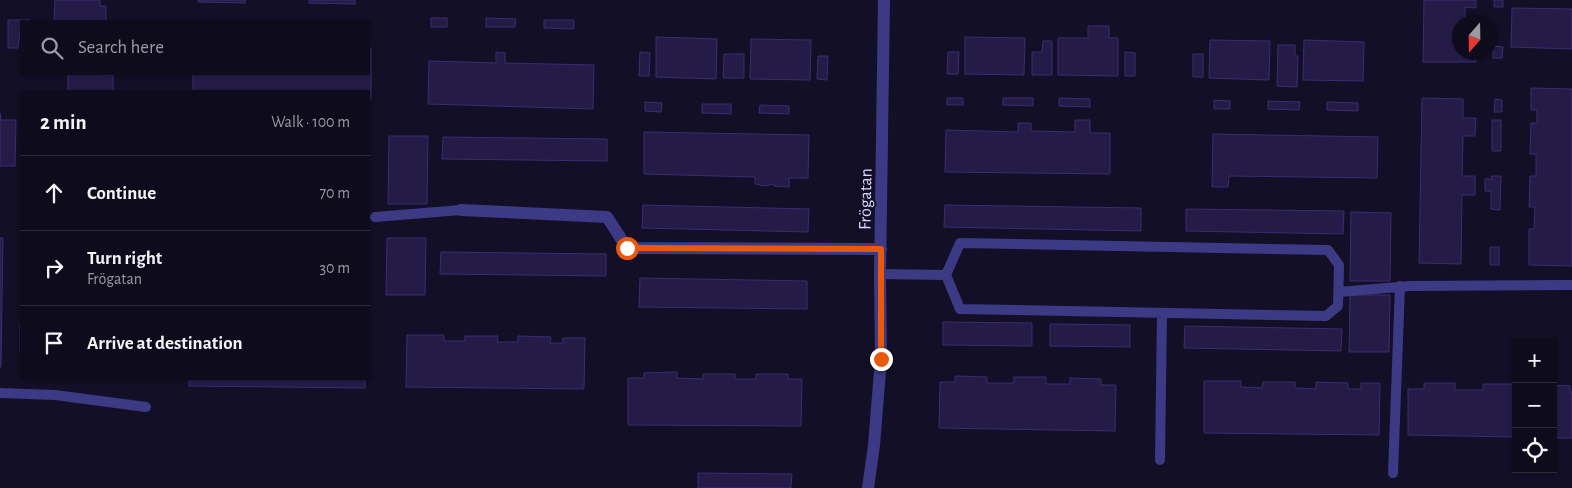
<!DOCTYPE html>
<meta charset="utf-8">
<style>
:root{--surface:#0e0b1c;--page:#171425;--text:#f1f3f6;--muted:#9b9ba3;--line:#2e2b3b}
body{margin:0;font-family:"Alegreya Sans",sans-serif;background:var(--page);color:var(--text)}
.controls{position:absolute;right:15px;bottom:15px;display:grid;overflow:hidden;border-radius:0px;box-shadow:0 1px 4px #0004}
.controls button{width:45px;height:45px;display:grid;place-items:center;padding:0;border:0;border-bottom:1px solid var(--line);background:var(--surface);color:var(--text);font:25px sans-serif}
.compass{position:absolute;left:1452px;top:15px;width:45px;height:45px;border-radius:50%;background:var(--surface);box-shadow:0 1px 4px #0004;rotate:200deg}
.stop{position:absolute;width:15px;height:15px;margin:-11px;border:4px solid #ea580c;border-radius:50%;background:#fff}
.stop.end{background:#ea580c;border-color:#fff;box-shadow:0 1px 5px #0008}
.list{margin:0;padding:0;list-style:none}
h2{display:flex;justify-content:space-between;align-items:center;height:65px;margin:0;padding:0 20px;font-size:21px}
h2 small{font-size:16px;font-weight:400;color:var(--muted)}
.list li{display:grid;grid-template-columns:32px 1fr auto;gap:15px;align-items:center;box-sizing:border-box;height:75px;padding:0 20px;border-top:1px solid var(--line)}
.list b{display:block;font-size:19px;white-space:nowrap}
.list p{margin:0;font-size:16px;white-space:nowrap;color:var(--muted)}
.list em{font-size:16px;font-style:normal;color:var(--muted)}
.icon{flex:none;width:28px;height:28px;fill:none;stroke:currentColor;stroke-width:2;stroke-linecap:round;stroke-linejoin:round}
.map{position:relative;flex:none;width:1572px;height:488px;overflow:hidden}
.search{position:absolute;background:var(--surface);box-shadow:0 1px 4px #0004;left:20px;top:20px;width:350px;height:55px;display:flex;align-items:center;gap:12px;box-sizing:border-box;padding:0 18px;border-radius:0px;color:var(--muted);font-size:19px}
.panel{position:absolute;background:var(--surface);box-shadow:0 1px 4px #0004;left:20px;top:90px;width:350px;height:290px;border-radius:0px}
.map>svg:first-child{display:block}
.building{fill:#241b47;stroke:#3b2d73}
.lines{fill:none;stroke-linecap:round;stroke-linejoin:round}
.service{stroke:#3d3a85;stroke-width:10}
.minor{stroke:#3d3a85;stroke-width:12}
.route{stroke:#ea580c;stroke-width:6}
.labels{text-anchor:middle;stroke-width:4;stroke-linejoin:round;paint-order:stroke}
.street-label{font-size:18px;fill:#d9d4ff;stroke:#130f26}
</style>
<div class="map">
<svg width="1572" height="488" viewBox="0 0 1572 488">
<rect width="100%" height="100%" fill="#130f26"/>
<path class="building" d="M55 0H100V6H106V21H54Z
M198 0H245V3L198 2Z
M309 0H355V4L309 3Z
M1424 0H1476V8L1465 7V22H1460V52H1476V62H1423Z
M1494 0H1503V7H1494Z
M1512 8 1572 9V49L1511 47Z
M431 18H447V27H431Z
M486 18 516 19 515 27H486Z
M8 20H30L21 21 18 48H8Z
M544 20H574V29L544 28Z
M1088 26H1109V38H1118V76L1058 75V38H1088Z
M656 37 717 39 716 79 656 77Z
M965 37 1025 38 1024 75 965 74Z
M751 39 811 40 810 80 750 79Z
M1210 40 1270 41 1269 80 1209 78Z
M1304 40 1364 42 1363 81 1303 80Z
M1043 41H1052V75H1032V52H1042Z
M1278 45H1295V56H1298L1297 87 1277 86Z
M1493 46 1503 47 1502 58H1493Z
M369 48H371V99H369V91H193V74H369Z
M496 52 505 53V63L594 65 593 109 428 104 429 61 496 63Z
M640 52 650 53 649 76H639Z
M948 52H959L958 74H947Z
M1125 52 1135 53V76H1125Z
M724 54H744V78H723Z
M1193 54H1203V77H1193Z
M818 56H828L827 80 817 79Z
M68 74 113 75V90L119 91H68Z
M1531 88 1572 89V266L1529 265V229H1534L1535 207H1529L1530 176H1536V154H1530L1531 123H1537V110H1531Z
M947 98H963V105H947Z
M1003 98H1033V106L1003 105Z
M1059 98 1090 99V107L1059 106Z
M1422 98 1463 99V118H1476L1475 136H1463L1462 176H1475V195H1462L1461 264 1419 263Z
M1495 99 1502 100V112H1494Z
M1214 100 1230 101V109H1214Z
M1268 101 1300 102 1299 110 1268 109Z
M645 102 662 103 661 112 645 111Z
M1327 102 1358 103V111L1327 110Z
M702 104H731V114L702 113Z
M760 105 789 106V114L759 113Z
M0 113 1 120H16L15 166H0Z
M1075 120H1090V133H1110V174L945 172 946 130 1018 132V123H1031V131L1075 132Z
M1492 120H1501V151H1492Z
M644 132 809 135 808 178H789V187L774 186V184L765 186 755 184V177L644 174Z
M1213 134 1378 137 1377 178 1229 176 1228 187H1212Z
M389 136H428L427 204H388Z
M443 137 607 139V161L442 159Z
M1491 176H1501L1500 210 1491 209V191H1485V179H1492Z
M643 205 809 209 808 232 642 228Z
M945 205 1141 208V231L944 227Z
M1186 209 1344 211 1343 234 1186 231Z
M1351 212 1391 213 1390 281H1350Z
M0 238H3L1 367H0Z
M387 238H426L425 295H386Z
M1490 247H1499V265H1490Z
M441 252 606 254V276L440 274Z
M640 278 807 281V309L639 307Z
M1350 295H1390L1389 352H1349Z
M943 322 1032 323V346L943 345Z
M20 324H21V352H20Z
M1050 324 1130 325V347L1050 346Z
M1185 326 1342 329 1341 351 1184 348Z
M407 335H444V341H465V336H498L497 342H518V336L551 337 550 343H563V338H585L584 389 406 387Z
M677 372V378L703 379V374H735V379H756V374H788V379H802L801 426 628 425V378H644V373Z
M955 376 987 377V383H1014V377H1046V384H1070V378L1101 379V385H1116L1115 431 939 428 940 382H955Z
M189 379H365V388L189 386Z
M1204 381H1241V387L1262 388 1263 382H1295V388L1316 389V382L1348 383V389H1361V383H1380L1379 435 1204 433Z
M1424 383H1455V390H1483V384H1515L1516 437 1408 435V389H1424Z
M1553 385 1570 386V392H1572V438H1553Z
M698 473 792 474 791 488H698Z"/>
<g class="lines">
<path class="service" d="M375 217 461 210
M880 274 946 275 960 309 1326 316 1338 306 1339 265 1328 250 960 243 946 275
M1339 292 1410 286 1572 285
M0 393 55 395 146 407
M1160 460 1162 313
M1393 473 1400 286"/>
<path class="minor" d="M461 210 607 217 627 248 881 249
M868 488 874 445 881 359 880 274 884 0"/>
</g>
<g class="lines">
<path class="route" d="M627 248 881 249V359"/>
</g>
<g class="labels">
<g class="street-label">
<text transform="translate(865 199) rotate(-89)" y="6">Frögatan</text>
</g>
</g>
</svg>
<div class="controls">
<button>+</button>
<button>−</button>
<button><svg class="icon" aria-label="locate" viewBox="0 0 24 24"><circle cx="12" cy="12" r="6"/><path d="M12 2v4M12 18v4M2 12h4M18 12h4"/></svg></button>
</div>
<svg class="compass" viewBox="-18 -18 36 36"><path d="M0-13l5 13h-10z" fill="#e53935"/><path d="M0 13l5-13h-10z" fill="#9b9ba3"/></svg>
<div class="stop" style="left:627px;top:248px"></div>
<div class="stop end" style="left:881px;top:359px"></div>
<div class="search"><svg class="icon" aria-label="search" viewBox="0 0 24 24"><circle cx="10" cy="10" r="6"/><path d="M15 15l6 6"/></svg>Search here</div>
<section class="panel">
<h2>2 min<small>Walk · 100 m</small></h2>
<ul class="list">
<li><svg class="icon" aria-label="ahead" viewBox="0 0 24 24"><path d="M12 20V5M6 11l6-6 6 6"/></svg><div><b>Continue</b></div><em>70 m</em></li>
<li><svg class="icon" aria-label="right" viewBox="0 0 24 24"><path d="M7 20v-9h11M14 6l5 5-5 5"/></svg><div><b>Turn right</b><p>Frögatan</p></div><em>30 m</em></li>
<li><svg class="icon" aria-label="arrive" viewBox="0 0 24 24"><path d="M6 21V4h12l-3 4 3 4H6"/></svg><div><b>Arrive at destination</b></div></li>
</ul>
</section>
</div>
